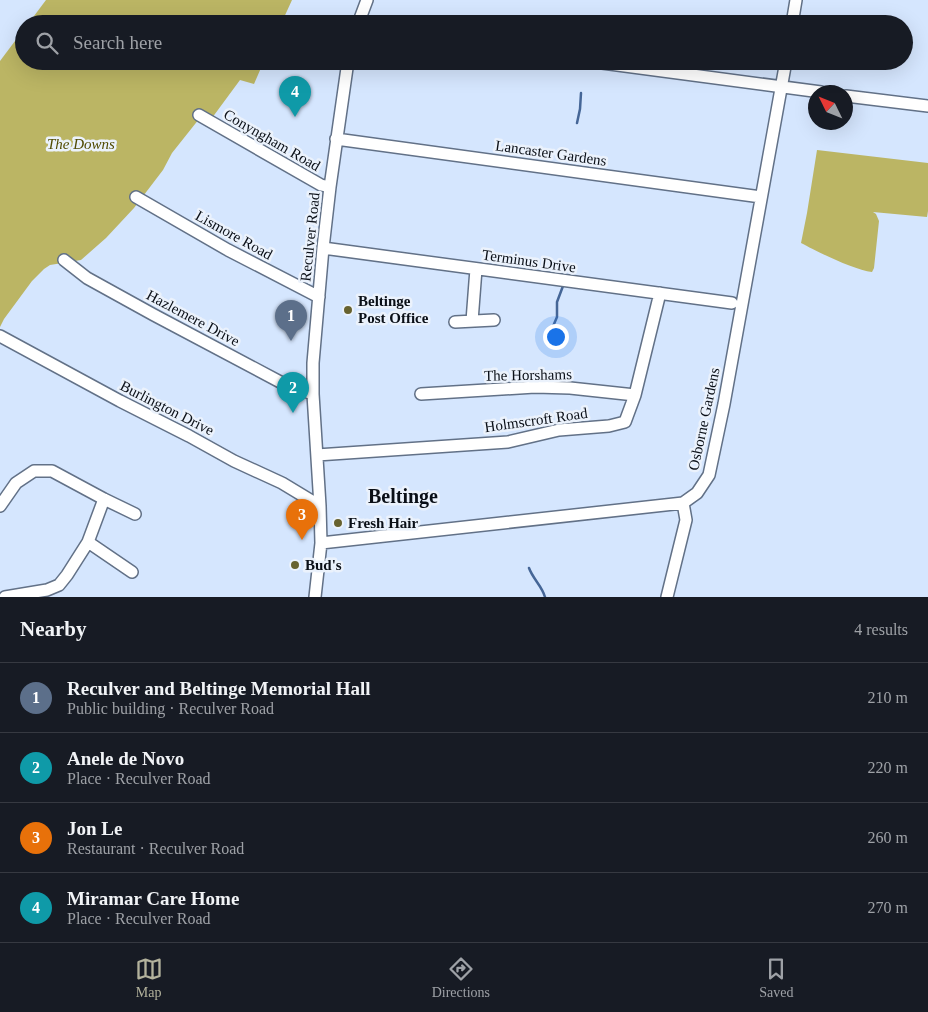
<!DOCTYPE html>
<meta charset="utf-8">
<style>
:root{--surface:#171b24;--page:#242831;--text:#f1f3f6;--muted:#9ea1a6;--line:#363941;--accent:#b3b29c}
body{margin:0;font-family:Georgia,serif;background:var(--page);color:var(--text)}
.compass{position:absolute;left:808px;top:85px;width:45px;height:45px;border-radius:50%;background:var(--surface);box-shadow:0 5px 20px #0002;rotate:313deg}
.you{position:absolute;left:555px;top:336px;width:18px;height:18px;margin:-12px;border:4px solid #fff;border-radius:50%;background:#1a73e8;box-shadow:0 0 0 8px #1a73e833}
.badge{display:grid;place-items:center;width:32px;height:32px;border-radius:50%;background:var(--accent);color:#fff;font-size:16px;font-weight:700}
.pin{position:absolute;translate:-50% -41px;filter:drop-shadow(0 1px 2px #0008)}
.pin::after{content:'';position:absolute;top:26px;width:18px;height:15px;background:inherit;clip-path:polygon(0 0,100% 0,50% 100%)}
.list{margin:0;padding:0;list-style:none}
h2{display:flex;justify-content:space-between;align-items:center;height:65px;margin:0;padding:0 20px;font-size:21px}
h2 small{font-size:16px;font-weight:400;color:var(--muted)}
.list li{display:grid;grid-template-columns:32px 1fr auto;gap:15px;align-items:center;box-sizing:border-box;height:70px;padding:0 20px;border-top:1px solid var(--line)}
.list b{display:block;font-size:19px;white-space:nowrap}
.list p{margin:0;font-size:16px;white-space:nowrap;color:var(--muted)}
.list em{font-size:16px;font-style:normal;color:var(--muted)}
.icon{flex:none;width:28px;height:28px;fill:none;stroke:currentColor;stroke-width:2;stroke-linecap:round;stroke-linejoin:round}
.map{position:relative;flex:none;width:928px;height:597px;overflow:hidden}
.search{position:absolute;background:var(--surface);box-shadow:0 5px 20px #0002;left:15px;right:15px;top:15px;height:55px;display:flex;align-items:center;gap:12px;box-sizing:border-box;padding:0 18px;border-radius:28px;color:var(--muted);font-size:19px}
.sheet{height:345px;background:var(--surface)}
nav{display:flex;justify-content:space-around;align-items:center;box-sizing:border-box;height:70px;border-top:1px solid var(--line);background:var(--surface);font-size:14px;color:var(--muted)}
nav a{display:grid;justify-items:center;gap:2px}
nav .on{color:var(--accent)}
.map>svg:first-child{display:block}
.green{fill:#bbb564}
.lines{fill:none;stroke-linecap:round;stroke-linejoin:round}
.stream{stroke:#456697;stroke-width:2.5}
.minor-casing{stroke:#627187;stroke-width:14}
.minor{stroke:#fff;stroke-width:11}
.poi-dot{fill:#67622f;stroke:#ebf2fc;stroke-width:2}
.labels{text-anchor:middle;stroke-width:5;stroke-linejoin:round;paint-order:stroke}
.street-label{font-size:15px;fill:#0a0f17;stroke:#ebf2fc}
.park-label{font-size:15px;font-style:italic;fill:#514b02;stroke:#ebf2fc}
.poi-label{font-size:15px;font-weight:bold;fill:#0a0f17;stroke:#ebf2fc;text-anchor:start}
.district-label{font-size:20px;font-weight:bold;fill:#0a0f17;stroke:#ebf2fc}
</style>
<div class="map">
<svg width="928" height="597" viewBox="0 0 928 597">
<rect width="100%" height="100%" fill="#d5e6fe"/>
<path class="green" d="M46 0H292L281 24H28Z
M24 29V61H264L254 84 240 80 212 118 203 114 172 153 163 170 134 208 106 238 81 260 50 265 44 269 32 281 4 319 0 327V61Z
M817 150 928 163V211L927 217 873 212 876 214 879 221 874 268 872 272C854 270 818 252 801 243L807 213Z"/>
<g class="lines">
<path class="stream" d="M577 123 580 109 581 93
M551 331 557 317V302L563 286
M529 568C533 579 542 586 545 597"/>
<defs>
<path id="minor" d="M358 24 367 0
M792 24 796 0
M587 61 821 92
M846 96 928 106
M199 115 321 185 330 187
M336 139 761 197
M136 197 228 250 319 297
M323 248 732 303
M64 260 87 278 154 315 284 384 313 394
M472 321 476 269
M455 322 494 320
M0 336 120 401 189 436 234 461 282 483 320 506
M421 394 535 387 570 388 635 395
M317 455 508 442 559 430 609 426 625 422 635 395 660 293
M0 506 16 483 34 471H52L104 499 135 514
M88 542 132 572
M321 543 683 503 697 493 709 475 724 404 786 61
M5 597 47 590 59 585 67 575 88 542 104 499
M315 597 321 543 320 506 313 394V363L323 248 330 187 348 61
M667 597 686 520 683 503"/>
</defs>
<use href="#minor" class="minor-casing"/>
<use href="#minor" class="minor"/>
</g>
<g class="poi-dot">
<circle cx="348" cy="310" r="5"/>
<circle cx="338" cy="523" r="5"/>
<circle cx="295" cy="565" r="5"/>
</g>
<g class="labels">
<g class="street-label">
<text transform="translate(272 140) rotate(30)" y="5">Conyngham Road</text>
<text transform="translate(551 153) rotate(8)" y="5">Lancaster Gardens</text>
<text transform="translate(234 235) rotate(29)" y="5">Lismore Road</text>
<text transform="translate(310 237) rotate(-84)" y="5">Reculver Road</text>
<text transform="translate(529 261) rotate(8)" y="5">Terminus Drive</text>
<text transform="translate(193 318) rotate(28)" y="5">Hazlemere Drive</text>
<text transform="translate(528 375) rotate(-1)" y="5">The Horshams</text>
<text transform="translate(167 408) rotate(27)" y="5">Burlington Drive</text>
<text transform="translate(704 419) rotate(-78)" y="5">Osborne Gardens</text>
<text transform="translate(536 420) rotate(-8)" y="5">Holmscroft Road</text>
</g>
<g class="park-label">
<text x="81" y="149">The Downs</text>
</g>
<g class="poi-label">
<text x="358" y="306">Beltinge<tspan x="358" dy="17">Post Office</tspan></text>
<text x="348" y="528">Fresh Hair</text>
<text x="305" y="570">Bud's</text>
</g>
<g class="district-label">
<text x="403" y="503">Beltinge</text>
</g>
</g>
</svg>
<svg class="compass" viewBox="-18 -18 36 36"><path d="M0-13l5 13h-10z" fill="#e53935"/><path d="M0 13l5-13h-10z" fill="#9ea1a6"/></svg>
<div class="you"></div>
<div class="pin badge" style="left:291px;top:341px;background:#5c6f8a">1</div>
<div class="pin badge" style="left:293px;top:413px;background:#0f9aa8">2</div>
<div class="pin badge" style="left:302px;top:540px;background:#e8710a">3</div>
<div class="pin badge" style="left:295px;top:117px;background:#0f9aa8">4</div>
<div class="search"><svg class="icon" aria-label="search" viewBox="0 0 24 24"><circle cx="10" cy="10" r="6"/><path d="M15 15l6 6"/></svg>Search here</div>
</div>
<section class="sheet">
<h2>Nearby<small>4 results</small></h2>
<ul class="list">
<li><span class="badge" style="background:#5c6f8a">1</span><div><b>Reculver and Beltinge Memorial Hall</b><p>Public building · Reculver Road</p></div><em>210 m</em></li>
<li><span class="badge" style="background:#0f9aa8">2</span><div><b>Anele de Novo</b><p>Place · Reculver Road</p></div><em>220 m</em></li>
<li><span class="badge" style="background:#e8710a">3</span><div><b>Jon Le</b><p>Restaurant · Reculver Road</p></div><em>260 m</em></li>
<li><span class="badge" style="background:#0f9aa8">4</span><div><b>Miramar Care Home</b><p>Place · Reculver Road</p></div><em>270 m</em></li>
</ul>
</section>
<nav>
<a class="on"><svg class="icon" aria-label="map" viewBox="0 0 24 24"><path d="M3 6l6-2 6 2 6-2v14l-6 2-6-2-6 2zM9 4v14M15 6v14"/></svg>Map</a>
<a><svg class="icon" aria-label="directions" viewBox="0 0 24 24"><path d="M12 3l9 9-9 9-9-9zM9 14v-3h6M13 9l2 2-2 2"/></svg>Directions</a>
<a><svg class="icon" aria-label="saved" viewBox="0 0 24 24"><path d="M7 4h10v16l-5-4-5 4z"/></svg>Saved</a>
</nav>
